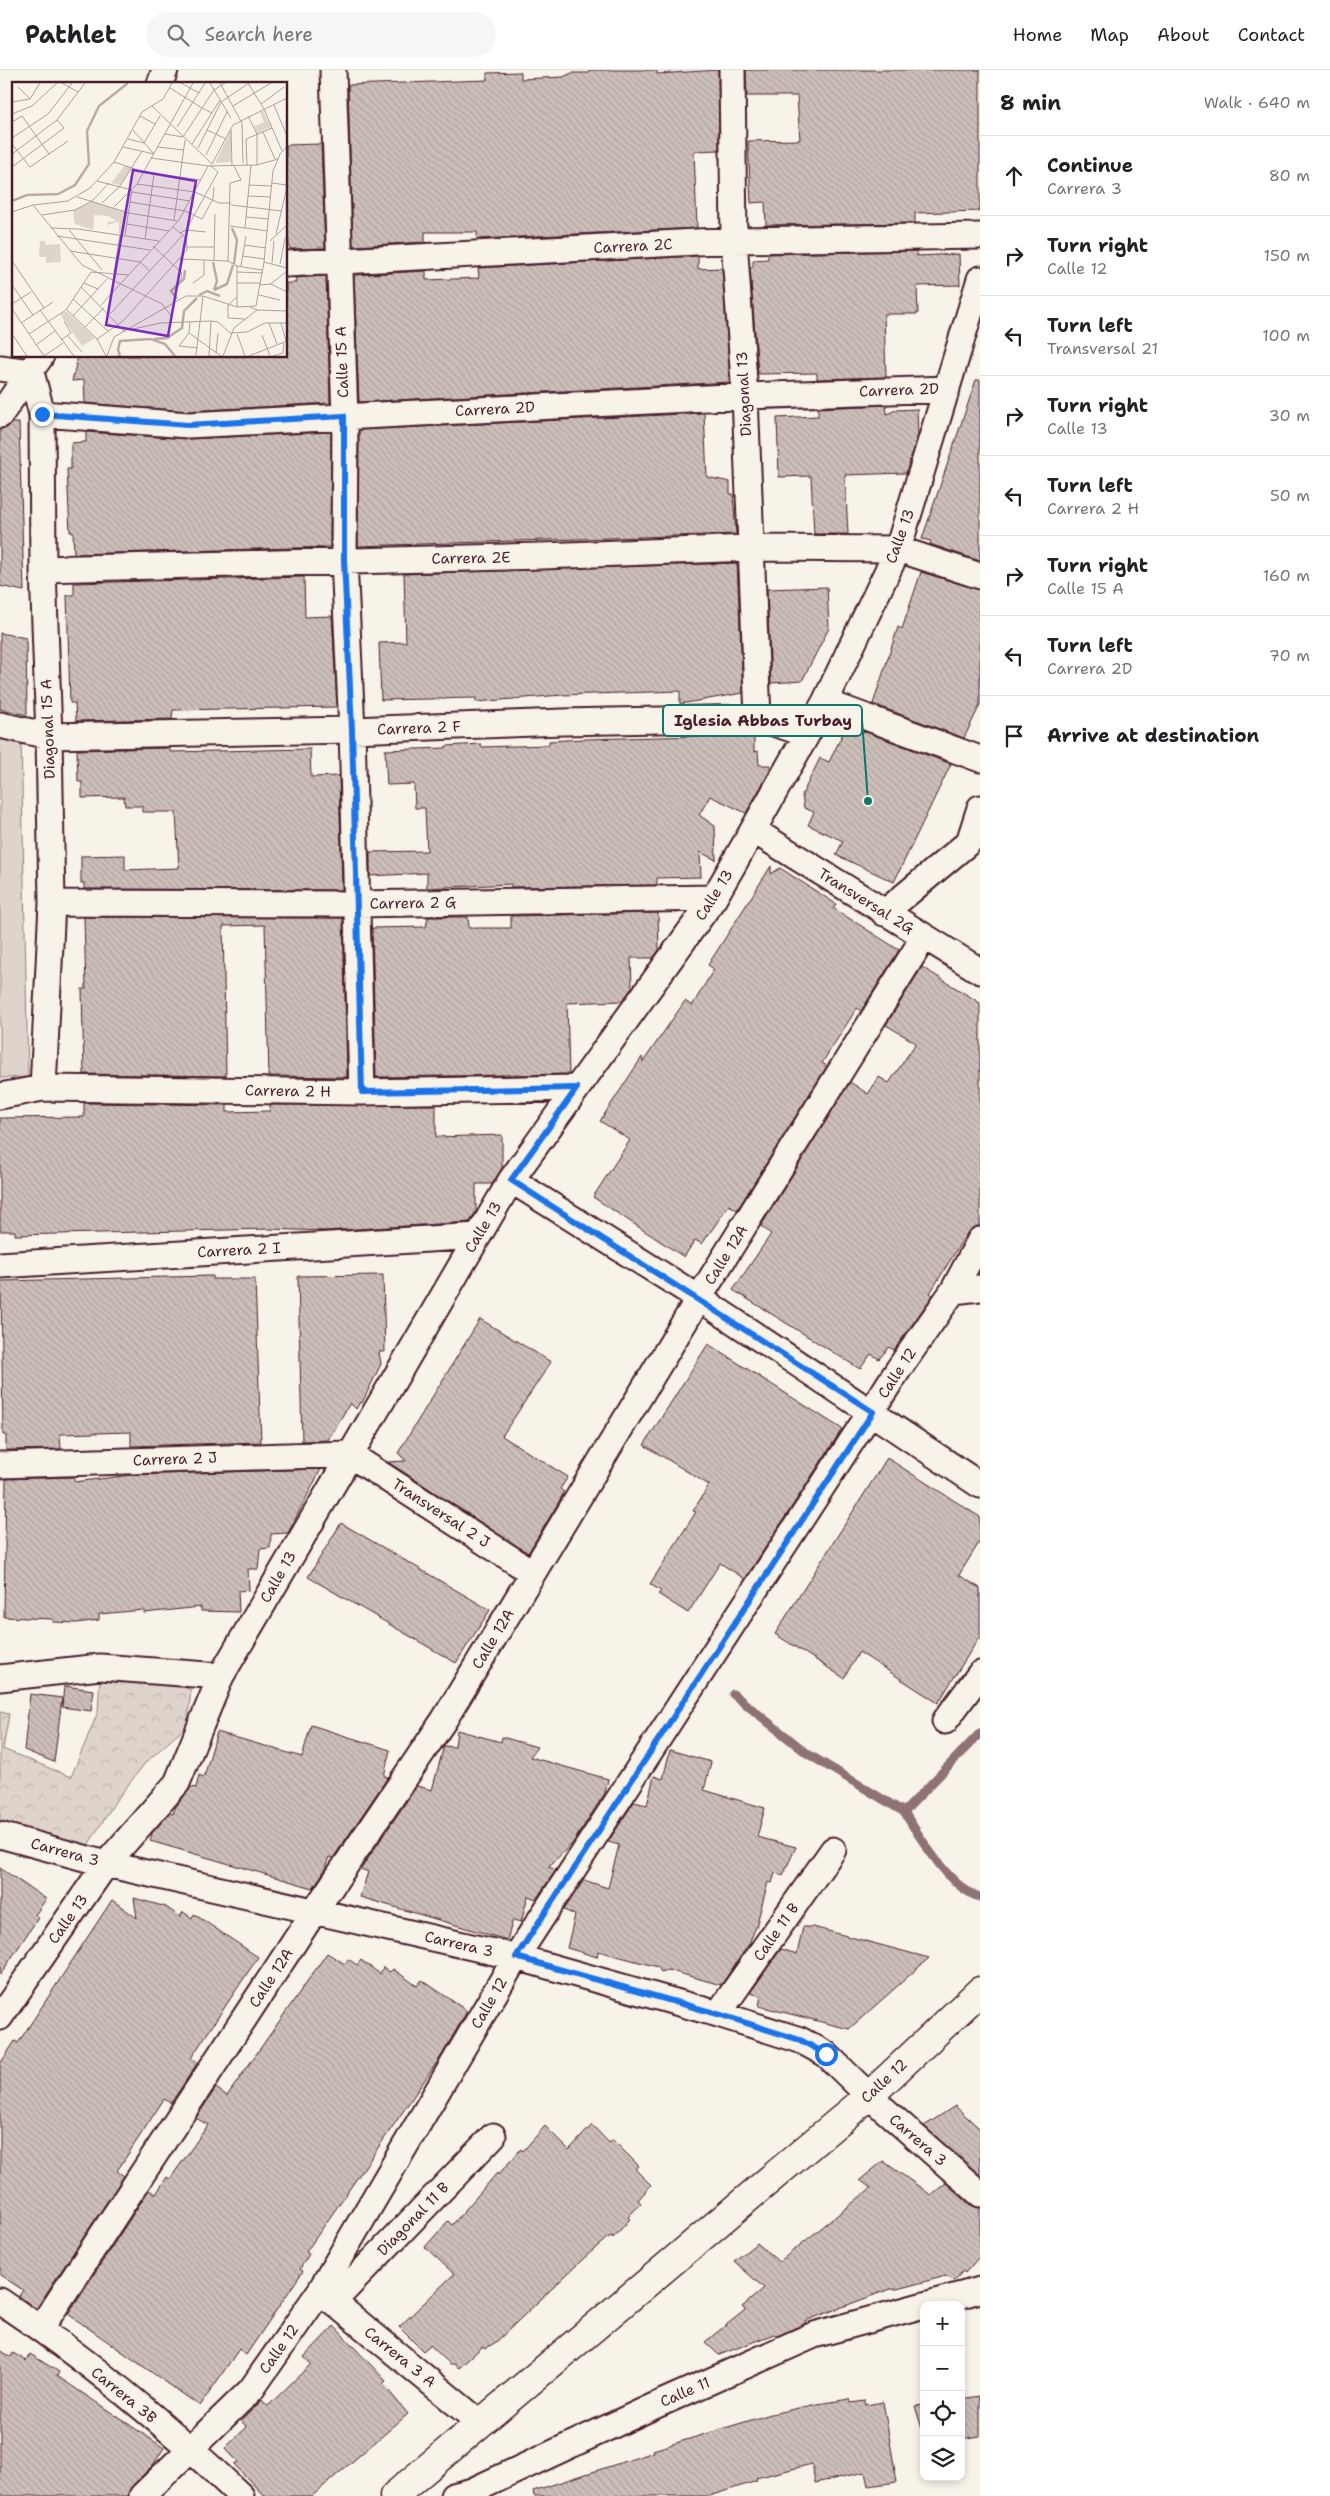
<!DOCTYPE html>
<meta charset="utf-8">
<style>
:root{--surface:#fff;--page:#f6f6f6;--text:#202124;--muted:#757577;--line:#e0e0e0}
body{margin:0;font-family:"Shantell Sans",sans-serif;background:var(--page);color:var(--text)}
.controls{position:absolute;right:15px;bottom:15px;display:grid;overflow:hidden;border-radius:10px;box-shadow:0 2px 8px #0003}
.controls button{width:45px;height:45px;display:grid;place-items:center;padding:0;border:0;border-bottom:1px solid var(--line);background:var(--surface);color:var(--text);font:25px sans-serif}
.stop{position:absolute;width:15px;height:15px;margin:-11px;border:4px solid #1a73e8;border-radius:50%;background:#fff}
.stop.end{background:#1a73e8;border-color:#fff;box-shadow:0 1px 5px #0008}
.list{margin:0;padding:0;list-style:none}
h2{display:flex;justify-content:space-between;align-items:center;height:65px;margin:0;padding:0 20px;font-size:21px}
h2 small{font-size:16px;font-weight:400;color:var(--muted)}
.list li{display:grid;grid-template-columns:32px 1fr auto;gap:15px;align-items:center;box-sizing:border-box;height:80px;padding:0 20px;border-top:1px solid var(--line)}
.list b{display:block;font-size:19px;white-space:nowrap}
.list p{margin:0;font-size:16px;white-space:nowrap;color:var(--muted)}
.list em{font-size:16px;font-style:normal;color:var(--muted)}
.icon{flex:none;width:28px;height:28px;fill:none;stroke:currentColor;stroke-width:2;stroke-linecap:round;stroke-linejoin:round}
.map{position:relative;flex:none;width:980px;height:2426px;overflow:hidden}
header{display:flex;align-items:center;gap:30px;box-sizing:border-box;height:70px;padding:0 25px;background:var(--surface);border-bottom:1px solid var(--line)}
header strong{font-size:24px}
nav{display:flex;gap:28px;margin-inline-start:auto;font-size:18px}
.search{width:350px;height:45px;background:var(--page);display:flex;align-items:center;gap:12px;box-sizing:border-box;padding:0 18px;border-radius:28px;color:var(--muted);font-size:19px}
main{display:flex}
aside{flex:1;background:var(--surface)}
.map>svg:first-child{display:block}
.grass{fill:#ded4cc;stroke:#947a7c}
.forest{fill:url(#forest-crowns);stroke:#947a7c}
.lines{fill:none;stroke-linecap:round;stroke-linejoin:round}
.stream{stroke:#8e7275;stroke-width:9}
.building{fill:url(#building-back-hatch);stroke:#4a1f2b}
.street-casing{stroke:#4a1f2b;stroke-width:29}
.secondary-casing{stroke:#4a1f2b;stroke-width:31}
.street{stroke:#f7f3e8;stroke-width:25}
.secondary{stroke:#f7f3e8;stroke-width:28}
.route{stroke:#1a73e8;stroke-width:6}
.labels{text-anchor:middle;stroke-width:4.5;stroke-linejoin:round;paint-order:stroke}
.street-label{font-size:15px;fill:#4a1f2b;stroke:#f7f3e8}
.inset-river{fill:none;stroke:#bcaaa7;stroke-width:2.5}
.inset-road{fill:none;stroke:#b29e9c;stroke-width:1}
.view{fill:#7b2cbf;fill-opacity:0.15;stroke:#7b2cbf;stroke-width:2.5}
.inset-edge{fill:none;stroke:#4a1f2b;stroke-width:2.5}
.leader{fill:none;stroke:#0f766e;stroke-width:2}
.callout-dot{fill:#0f766e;stroke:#f7f3e8;stroke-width:2}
.callout{fill:#f7f3e8;stroke:#0f766e;stroke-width:2}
.callout-label{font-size:16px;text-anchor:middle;font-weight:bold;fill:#4a1f2b}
</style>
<header>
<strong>Pathlet</strong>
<div class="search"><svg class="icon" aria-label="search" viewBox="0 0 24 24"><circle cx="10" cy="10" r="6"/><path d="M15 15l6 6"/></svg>Search here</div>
<nav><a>Home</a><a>Map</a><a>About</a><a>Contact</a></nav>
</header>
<main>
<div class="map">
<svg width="980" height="2426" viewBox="0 0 980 2426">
<defs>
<pattern id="forest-crowns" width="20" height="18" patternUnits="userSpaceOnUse" patternTransform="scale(1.25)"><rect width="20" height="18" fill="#ded4cc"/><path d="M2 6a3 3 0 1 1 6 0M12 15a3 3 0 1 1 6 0" fill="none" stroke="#c0b6af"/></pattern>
<pattern id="building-back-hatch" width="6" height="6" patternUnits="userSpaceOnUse" patternTransform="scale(1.25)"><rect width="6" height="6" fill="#ccbfb9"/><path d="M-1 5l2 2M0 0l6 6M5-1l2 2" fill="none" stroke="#b1a49f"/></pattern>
</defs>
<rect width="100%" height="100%" fill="#f7f3e8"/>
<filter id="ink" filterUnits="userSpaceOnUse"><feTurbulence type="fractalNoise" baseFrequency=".02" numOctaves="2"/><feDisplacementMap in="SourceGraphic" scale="10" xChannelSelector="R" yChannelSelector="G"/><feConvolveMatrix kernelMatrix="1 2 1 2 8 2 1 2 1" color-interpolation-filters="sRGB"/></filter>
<g filter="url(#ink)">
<path class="grass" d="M0 662 21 666 28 1007 0 1008Z"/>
<path class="forest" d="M151 1604 191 1620 187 1656 145 1693 115 1732 88 1775 0 1761V1642L9 1644 3 1679 71 1707 98 1642 100 1607Z"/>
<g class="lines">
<path class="stream" d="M733 1624 808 1684 904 1742
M980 1663 904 1742C920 1767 950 1819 980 1827"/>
</g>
<path class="building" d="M589 0H657V4L718 0 719 80 694 81 697 158 477 169V162H425V172L353 176 348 15 487 10V3L521 2V9L563 7 572 3H589Z
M746 0H980V141L915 143V153L766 155 765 132 751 133 748 71 800 70 797 26H747Z
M321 74 325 178 290 179 286 158V75Z
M916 181 917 186 959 184 960 215 917 216 918 244H884L886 307 817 309V303L758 304 750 197H753V190L768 189V184Z
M698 186V199L722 198 730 312 359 332 354 205 426 201V210L479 208 478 198Z
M326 206 330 333 188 341 85 333 84 310 72 311 78 286H286V213H296L295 208Z
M976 310H980V491L930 474 931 471 922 469Z
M886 335 887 344 896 340 917 339 918 365 906 403 845 405 848 464H814L811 406 779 407 777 348 818 346V338Z
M704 343 707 407 730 412V424H733L736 464 358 476 359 360Z
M12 353H19L24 521 0 516V359L7 358Z
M86 362 189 369 331 362 330 477 74 484 73 462H70L67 399H71V373L86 372Z
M737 493 743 623 680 634V621L562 625 476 632V628L381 630 379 573 406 572 404 504Z
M921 502 980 520V635L964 668 873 634 898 557 902 559Z
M304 507 305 547 332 546 337 637 173 640 172 649 76 651 75 633H70L67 525H74V513Z
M827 517 829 558 802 611 771 613 767 519Z
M0 563 26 568 27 645 0 639Z
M847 655 951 694 894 812 836 785 843 771 808 755 814 742 804 738 802 725 820 688 829 692Z
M739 665V668L754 667V682L758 681 759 695H770V701L746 743 710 726 699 745 715 756 716 790 700 782 701 807 657 808V815L511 817V814L427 818V803L370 806V782L427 781 425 738H415L414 714 387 715 385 680 446 678V676L481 674V677L549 675V671L584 669Z
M170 678V682L310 679 311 707 339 706 342 820 84 819V813H81V786L125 785V800L179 798 176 742H142V736H125L124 727 82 728V712H78L77 680Z
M771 796V804L780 798 836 834 833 838 899 880 861 941 857 938 822 993 827 996 737 1140 729 1135 702 1174 695 1170 684 1187 593 1127 630 1070 600 1051 642 987 643 992 685 931 692 936 714 899 708 895Z
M658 843 659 880 653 888H631L632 918 622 931 567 933 569 1004 376 1007 372 858 426 857 428 847H468L469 858H511V846Z
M84 847 343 848 347 1007 269 1006 265 855 223 856 226 1006 84 1004 82 919H86Z
M922 897 980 933V1154L967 1163 930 1223 933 1225 894 1280 889 1277 879 1289 871 1284 860 1299 733 1220 771 1164 761 1156 850 1012 868 1024 879 1007 889 1013 916 973 886 955Z
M84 1033 227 1035V1042L270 1041V1035H436V1067L502 1065V1098L492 1114H476V1141L470 1152 324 1161 268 1159 15 1165V1161H0V1048L84 1047Z
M383 1205 385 1282H379L381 1294 362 1333 360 1332 356 1339 350 1333 328 1370 302 1371 298 1206Z
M210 1206H213V1209H255L261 1372 131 1376V1362L60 1364 61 1379 6 1380V1365H3L1 1211Z
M480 1249 551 1292 502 1366 568 1407 560 1419 564 1422 557 1435 528 1483 388 1392 406 1391 398 1383Z
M708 1274 842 1359 745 1509 720 1493 688 1543 658 1524 661 1521 650 1514 696 1442 693 1441 709 1415 644 1375Z
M887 1388 980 1447V1471L959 1505 980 1518V1566L938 1633 859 1582 844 1608 775 1564Z
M321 1399 288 1463 271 1464 270 1478 260 1479 258 1499H248L249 1520 238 1521 239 1542 201 1541V1537L144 1543V1540L99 1544V1550L77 1553 53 1552V1549L4 1547 6 1409 74 1407V1412L132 1405Z
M341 1453 490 1540 456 1593 308 1507Z
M64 1616 94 1620 91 1641 62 1637Z
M30 1624 62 1628 54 1692 24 1680Z
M311 1655 390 1680 384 1706 388 1707 333 1788 329 1787 323 1803 313 1818 150 1771 152 1763 170 1743 173 1744 175 1738 191 1717 196 1718 199 1705 204 1707 217 1662 302 1687Z
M457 1660 501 1672 502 1667 537 1677 530 1687 608 1709 605 1723 572 1774 548 1797 556 1800 536 1829 528 1826 521 1852 513 1850 507 1870 360 1827 368 1802 361 1799 417 1716 432 1720 444 1676 455 1677Z
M670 1680 711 1692 704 1720 765 1738 757 1767 796 1777 783 1805 775 1803 772 1813 768 1812 756 1857 750 1871H751L721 1915 668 1900 661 1902 658 1897 598 1881 597 1887 567 1878 575 1845 564 1840 584 1810 608 1818 619 1775 608 1772 634 1732 647 1735 654 1706 663 1709Z
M0 1798 46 1829 35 1845 38 1848 0 1905Z
M134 1828 166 1837 180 1847 183 1842 192 1848 194 1844 258 1887 191 1988 198 1992 171 2033 164 2029 117 2101 124 2106 36 2239 19 2226 23 2220 0 2205V1994L15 1971 18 1973 112 1830 137 1848Z
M803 1857H813L929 1888 849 1959 759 1936 761 1926 750 1923 781 1879 797 1884Z
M327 1883 345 1894 348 1889 357 1895 361 1890 380 1904 383 1897 390 1902 393 1899 417 1916 422 1910 467 1941 442 1985 306 2182 309 2184 300 2199 303 2201 246 2285 239 2279 200 2336 68 2244 149 2120 156 2124 167 2107 170 2109 208 2055 196 2048 216 2018 227 2026Z
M955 2036 980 2059V2105L924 2056Z
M592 2055 609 2073 613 2070 639 2096 635 2099 651 2115 638 2130 641 2133 628 2147 630 2149 613 2168 612 2166 607 2168 582 2190 496 2272 485 2279 482 2277 459 2298 454 2294H450L430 2275 423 2281 399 2257 454 2204 425 2177 448 2151 452 2155 497 2103 498 2105 521 2079 523 2081 545 2056 569 2080Z
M883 2091 931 2125 946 2113 970 2135 980 2138V2186L965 2203 963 2201 954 2211 946 2206 897 2219H890L805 2251 806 2253 777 2266 774 2264 719 2285 705 2272 745 2240 742 2237 764 2218 734 2191 757 2173 779 2192 871 2118 860 2110Z
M334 2256 386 2311 383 2314 408 2344 312 2426H264L234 2394 238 2392 225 2378 247 2357 241 2351 262 2330 268 2336 311 2294 304 2287Z
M0 2280 11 2287 13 2283 26 2291 30 2284 59 2302 57 2306 164 2378 153 2395 132 2416 128 2426H0Z
M980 2326V2366L961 2369V2329Z
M850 2329 851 2333 865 2331 866 2335 883 2332 897 2412 868 2416 865 2402 815 2413 812 2394 756 2408 757 2411 709 2426H534L533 2421 654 2382 653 2380 771 2344 817 2334Z
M924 2335V2365L915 2336Z"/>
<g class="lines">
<defs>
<path id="street" d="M333 0 345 347 344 490 352 660 362 1022
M732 0 734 170 745 326 758 648
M160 14 165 0
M286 194 734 170 980 166
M0 298 31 302 42 344 43 499 49 666 52 833 43 1018
M42 344 188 355 745 326 947 319
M0 345 41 286
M43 499 542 486 750 478 898 479 980 506
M825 632 980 689
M0 655 49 666 352 660 562 652 758 648 807 664
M753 760 980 901
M52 833 357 834 714 828
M884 843 969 772 980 738
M0 1026 43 1018 362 1022 577 1018
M511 1110 699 1228 980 1415
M0 1195 478 1166
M953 1221 980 1218
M0 1395 349 1384 533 1503
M0 1608 100 1597 221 1606
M945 1651 980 1604
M0 1765 106 1794 516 1887 718 1944 800 1970 826 1984 869 2026 980 2124
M718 1944 833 1780
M0 1947 106 1794 177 1713 221 1606 511 1110 714 828 753 760 825 632 898 479 980 209
M320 2221 480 2353
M0 2231C85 2288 167 2355 241 2426
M333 2232 493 2066
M924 2235 980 2220
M41 2258 314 1842 444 1650 699 1228 924 867
M142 2426 251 2320 320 2221 516 1887 898 1300 953 1221 980 1170
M453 2426 472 2421 652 2337 814 2265 924 2235"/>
<path id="secondary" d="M394 2426 869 2026 980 1921"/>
</defs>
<use href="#street" class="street-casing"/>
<use href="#secondary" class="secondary-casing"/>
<use href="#street" class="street"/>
<use href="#secondary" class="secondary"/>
</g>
</g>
<g class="lines" filter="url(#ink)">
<path class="route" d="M42 344 188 355 344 346V490L352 660 362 1022 577 1018 511 1110 873 1342 516 1887 718 1944 800 1970 826 1984"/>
</g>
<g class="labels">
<g class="street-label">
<text transform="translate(633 176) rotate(-3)" y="5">Carrera 2C</text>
<text transform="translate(342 292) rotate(-92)" y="5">Calle 15 A</text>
<text transform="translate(899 320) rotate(-2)" y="5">Carrera 2D</text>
<text transform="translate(744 324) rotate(-93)" y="5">Diagonal 13</text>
<text transform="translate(495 339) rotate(-3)" y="5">Carrera 2D</text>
<text transform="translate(900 466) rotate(-70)" y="5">Calle 13</text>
<text transform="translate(471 488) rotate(-1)" y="5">Carrera 2E</text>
<text transform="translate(419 658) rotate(-2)" y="5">Carrera 2 F</text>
<text transform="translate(48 659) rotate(-92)" y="5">Diagonal 15 A</text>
<text transform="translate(714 825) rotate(-58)" y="5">Calle 13</text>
<text transform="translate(866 831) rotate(32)" y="5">Transversal 2G</text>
<text transform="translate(413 833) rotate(-1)" y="5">Carrera 2 G</text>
<text transform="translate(288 1021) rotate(1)" y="5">Carrera 2 H</text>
<text transform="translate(483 1157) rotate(-59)" y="5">Calle 13</text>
<text transform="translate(239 1180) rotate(-3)" y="5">Carrera 2 I</text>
<text transform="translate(726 1185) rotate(-58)" y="5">Calle 12A</text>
<text transform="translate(897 1303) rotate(-57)" y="5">Calle 12</text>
<text transform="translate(175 1389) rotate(-2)" y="5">Carrera 2 J</text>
<text transform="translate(441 1443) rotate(33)" y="5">Transversal 2 J</text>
<text transform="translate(278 1507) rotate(-60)" y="5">Calle 13</text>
<text transform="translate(493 1569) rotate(-59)" y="5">Calle 12A</text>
<text transform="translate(65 1782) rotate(15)" y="5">Carrera 3</text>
<text transform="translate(68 1849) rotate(-55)" y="5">Calle 13</text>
<text transform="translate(776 1862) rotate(-55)" y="5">Calle 11 B</text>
<text transform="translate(459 1874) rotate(13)" y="5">Carrera 3</text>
<text transform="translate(271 1908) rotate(-57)" y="5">Calle 12A</text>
<text transform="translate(489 1933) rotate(-60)" y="5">Calle 12</text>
<text transform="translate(884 2011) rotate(-43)" y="5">Calle 12</text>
<text transform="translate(918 2070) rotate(41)" y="5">Carrera 3</text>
<text transform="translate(413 2149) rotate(-46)" y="5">Diagonal 11 B</text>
<text transform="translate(279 2279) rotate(-55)" y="5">Calle 12</text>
<text transform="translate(400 2287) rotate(39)" y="5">Carrera 3 A</text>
<text transform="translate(685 2322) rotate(-24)" y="5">Calle 11</text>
<text transform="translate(124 2325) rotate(39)" y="5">Carrera 3B</text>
</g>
</g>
<g transform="translate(12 12)">
<rect width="275" height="275" fill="#f7f3e8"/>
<path d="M80 119 115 131 112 152H107V140L95 143 97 137V140L104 139 96 134 82 133 81 148 63 142 61 129ZM28 159H33V163L48 162 49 180 34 181V175H27Z" fill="#ded4cc"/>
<path d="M251 29 259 45 245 51 242 44 252 40 248 30ZM219 48V80L204 81V79ZM113 83 120 86 108 103 99 101ZM53 230H55L83 256 70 264 48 232Z" fill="#ded4cc"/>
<path class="inset-river" d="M0 119 15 113 46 112 63 103 77 82 75 49 87 24 116 1M220 146 225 158 222 182M201 180 205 199 202 208M202 208 215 202 221 183M187 213 195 209 208 214M165 217 159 209 172 197 173 188M142 257 155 256 170 246 172 229 185 216M108 274 106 268 108 259 139 257 153 262 163 274"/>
<path class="inset-road" d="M50 1 66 10M169 1 187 11M198 1 219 36M208 1 230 41 231 81M236 1 252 27 270 69M6 5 18 17M158 6 190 26 202 8 213 1M0 20 18 17 28 1M249 22 272 5M262 23 275 54M140 24 200 82M221 24 259 1M0 32 20 24 45 1M128 34 143 42M236 34 245 52V83M0 40 10 34 37 72M165 45 193 1M121 48 142 72M195 48 214 57M219 48 220 84M251 50 263 77M153 52 171 55 190 26 200 31M0 56 36 32 60 1M116 57 132 61 148 34M0 62 18 85 56 59M180 62 208 18M111 65 142 72M146 65 172 68M186 66 209 20 237 1M0 72 45 38 73 1M194 73 215 30M139 76 196 84 245 83 266 77M102 80 132 90 189 98M200 82 221 43 275 16M235 83 234 57 260 46M0 85 52 46 45 38M85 99 120 108 113 153M260 101 275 103M125 102 183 110 207 121H219M237 103 259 104M120 110 178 119M236 114 259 115M65 115 117 131 165 139M118 120 173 129 190 137 201 117 202 105M90 121 108 104 130 69M21 123 70 183 150 222 160 235M219 123 270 129M102 125 125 102 181 1M0 130 21 123 56 119 78 106 102 80 130 30 151 17 160 1M30 133 63 128 80 119 97 101M234 135 257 137M162 138 173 58M115 142 157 149M218 144 256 149M39 146 66 147 147 159M233 146 239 83M57 148 90 188M174 148 194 150M168 151 174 148 206 90 198 83M264 152 275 105M45 154 138 168M133 157 142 92M258 159 275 143M232 163 254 166M141 164 169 190 170 196 163 204M175 165H202M58 169 128 180 138 189M230 174 253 177M168 177 216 179 225 184 250 188M202 178 203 132M0 179 32 226M216 179 218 101 229 98 222 84M252 180 275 186M260 181 262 159M268 182 273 156M229 184 234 154M79 190 117 193M102 190 108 153M225 190 251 191M72 201 86 207M181 201 192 193V178M225 201H248M259 202 275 189M0 203 21 233M248 203 259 202 275 210M69 205 113 250M247 213 268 218M225 215 216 223V236L233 237M61 217 96 249M0 222 19 210M89 223 167 138 196 84M225 225V184M238 225 245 228 275 229M0 227 32 274M28 228 62 274M55 228 85 257 94 274M98 232 170 154M61 234 95 197M178 239 177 251 167 264 186 266M9 241 41 220M257 241 265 262M269 241 274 259M73 245 92 226M117 248 148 241 199 239 206 240 218 251M177 251 209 274M218 251 235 250 253 241H275M0 252 15 274M17 252 54 228 79 190M225 252 233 274M55 253 70 270M250 253 258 274M85 257 111 239 175 168 174 156 161 145M49 258 59 251 52 239M24 263 43 249M204 271 206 251M184 273 191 214M32 274 51 261M95 274 102 255 174 214H191L225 225 244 224 252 180 261 89 268 72 275 65M197 274 199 239M211 274 222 246 245 228M237 274 275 259M261 274 271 271 272 261"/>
<path class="view" d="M121 88 184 99 156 254 94 243Z"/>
<rect width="275" height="275" class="inset-edge"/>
</g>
<path class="leader" d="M868 731L862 650"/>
<circle class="callout-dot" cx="868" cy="731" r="5"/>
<rect class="callout" x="663" y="635" width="199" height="31" rx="5"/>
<g class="callout-label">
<text x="763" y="656">Iglesia Abbas Turbay</text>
</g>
</svg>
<div class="controls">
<button>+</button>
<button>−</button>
<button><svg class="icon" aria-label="locate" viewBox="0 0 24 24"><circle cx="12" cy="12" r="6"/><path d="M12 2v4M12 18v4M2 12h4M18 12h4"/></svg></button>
<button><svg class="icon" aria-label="layers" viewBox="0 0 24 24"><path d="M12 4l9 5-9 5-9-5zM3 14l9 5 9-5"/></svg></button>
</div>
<div class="stop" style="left:826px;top:1984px"></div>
<div class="stop end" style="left:42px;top:344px"></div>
</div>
<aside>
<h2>8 min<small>Walk · 640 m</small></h2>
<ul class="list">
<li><svg class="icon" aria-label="ahead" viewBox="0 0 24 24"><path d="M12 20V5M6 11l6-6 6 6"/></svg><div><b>Continue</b><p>Carrera 3</p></div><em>80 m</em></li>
<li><svg class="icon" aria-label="right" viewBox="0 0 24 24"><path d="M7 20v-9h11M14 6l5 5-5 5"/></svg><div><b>Turn right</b><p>Calle 12</p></div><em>150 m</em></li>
<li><svg class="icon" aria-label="left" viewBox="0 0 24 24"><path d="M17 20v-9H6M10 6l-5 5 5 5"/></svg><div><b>Turn left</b><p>Transversal 21</p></div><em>100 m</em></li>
<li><svg class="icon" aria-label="right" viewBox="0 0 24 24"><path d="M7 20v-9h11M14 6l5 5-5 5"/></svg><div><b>Turn right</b><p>Calle 13</p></div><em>30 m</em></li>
<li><svg class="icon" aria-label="left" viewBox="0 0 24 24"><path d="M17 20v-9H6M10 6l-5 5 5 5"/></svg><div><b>Turn left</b><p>Carrera 2 H</p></div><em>50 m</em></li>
<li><svg class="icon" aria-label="right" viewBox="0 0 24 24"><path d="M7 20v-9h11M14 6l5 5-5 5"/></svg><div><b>Turn right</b><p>Calle 15 A</p></div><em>160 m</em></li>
<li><svg class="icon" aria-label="left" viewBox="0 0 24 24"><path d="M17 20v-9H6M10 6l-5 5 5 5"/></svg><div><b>Turn left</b><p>Carrera 2D</p></div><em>70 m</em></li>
<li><svg class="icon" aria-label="arrive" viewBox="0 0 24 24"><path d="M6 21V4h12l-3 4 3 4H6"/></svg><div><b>Arrive at destination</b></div></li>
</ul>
</aside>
</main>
